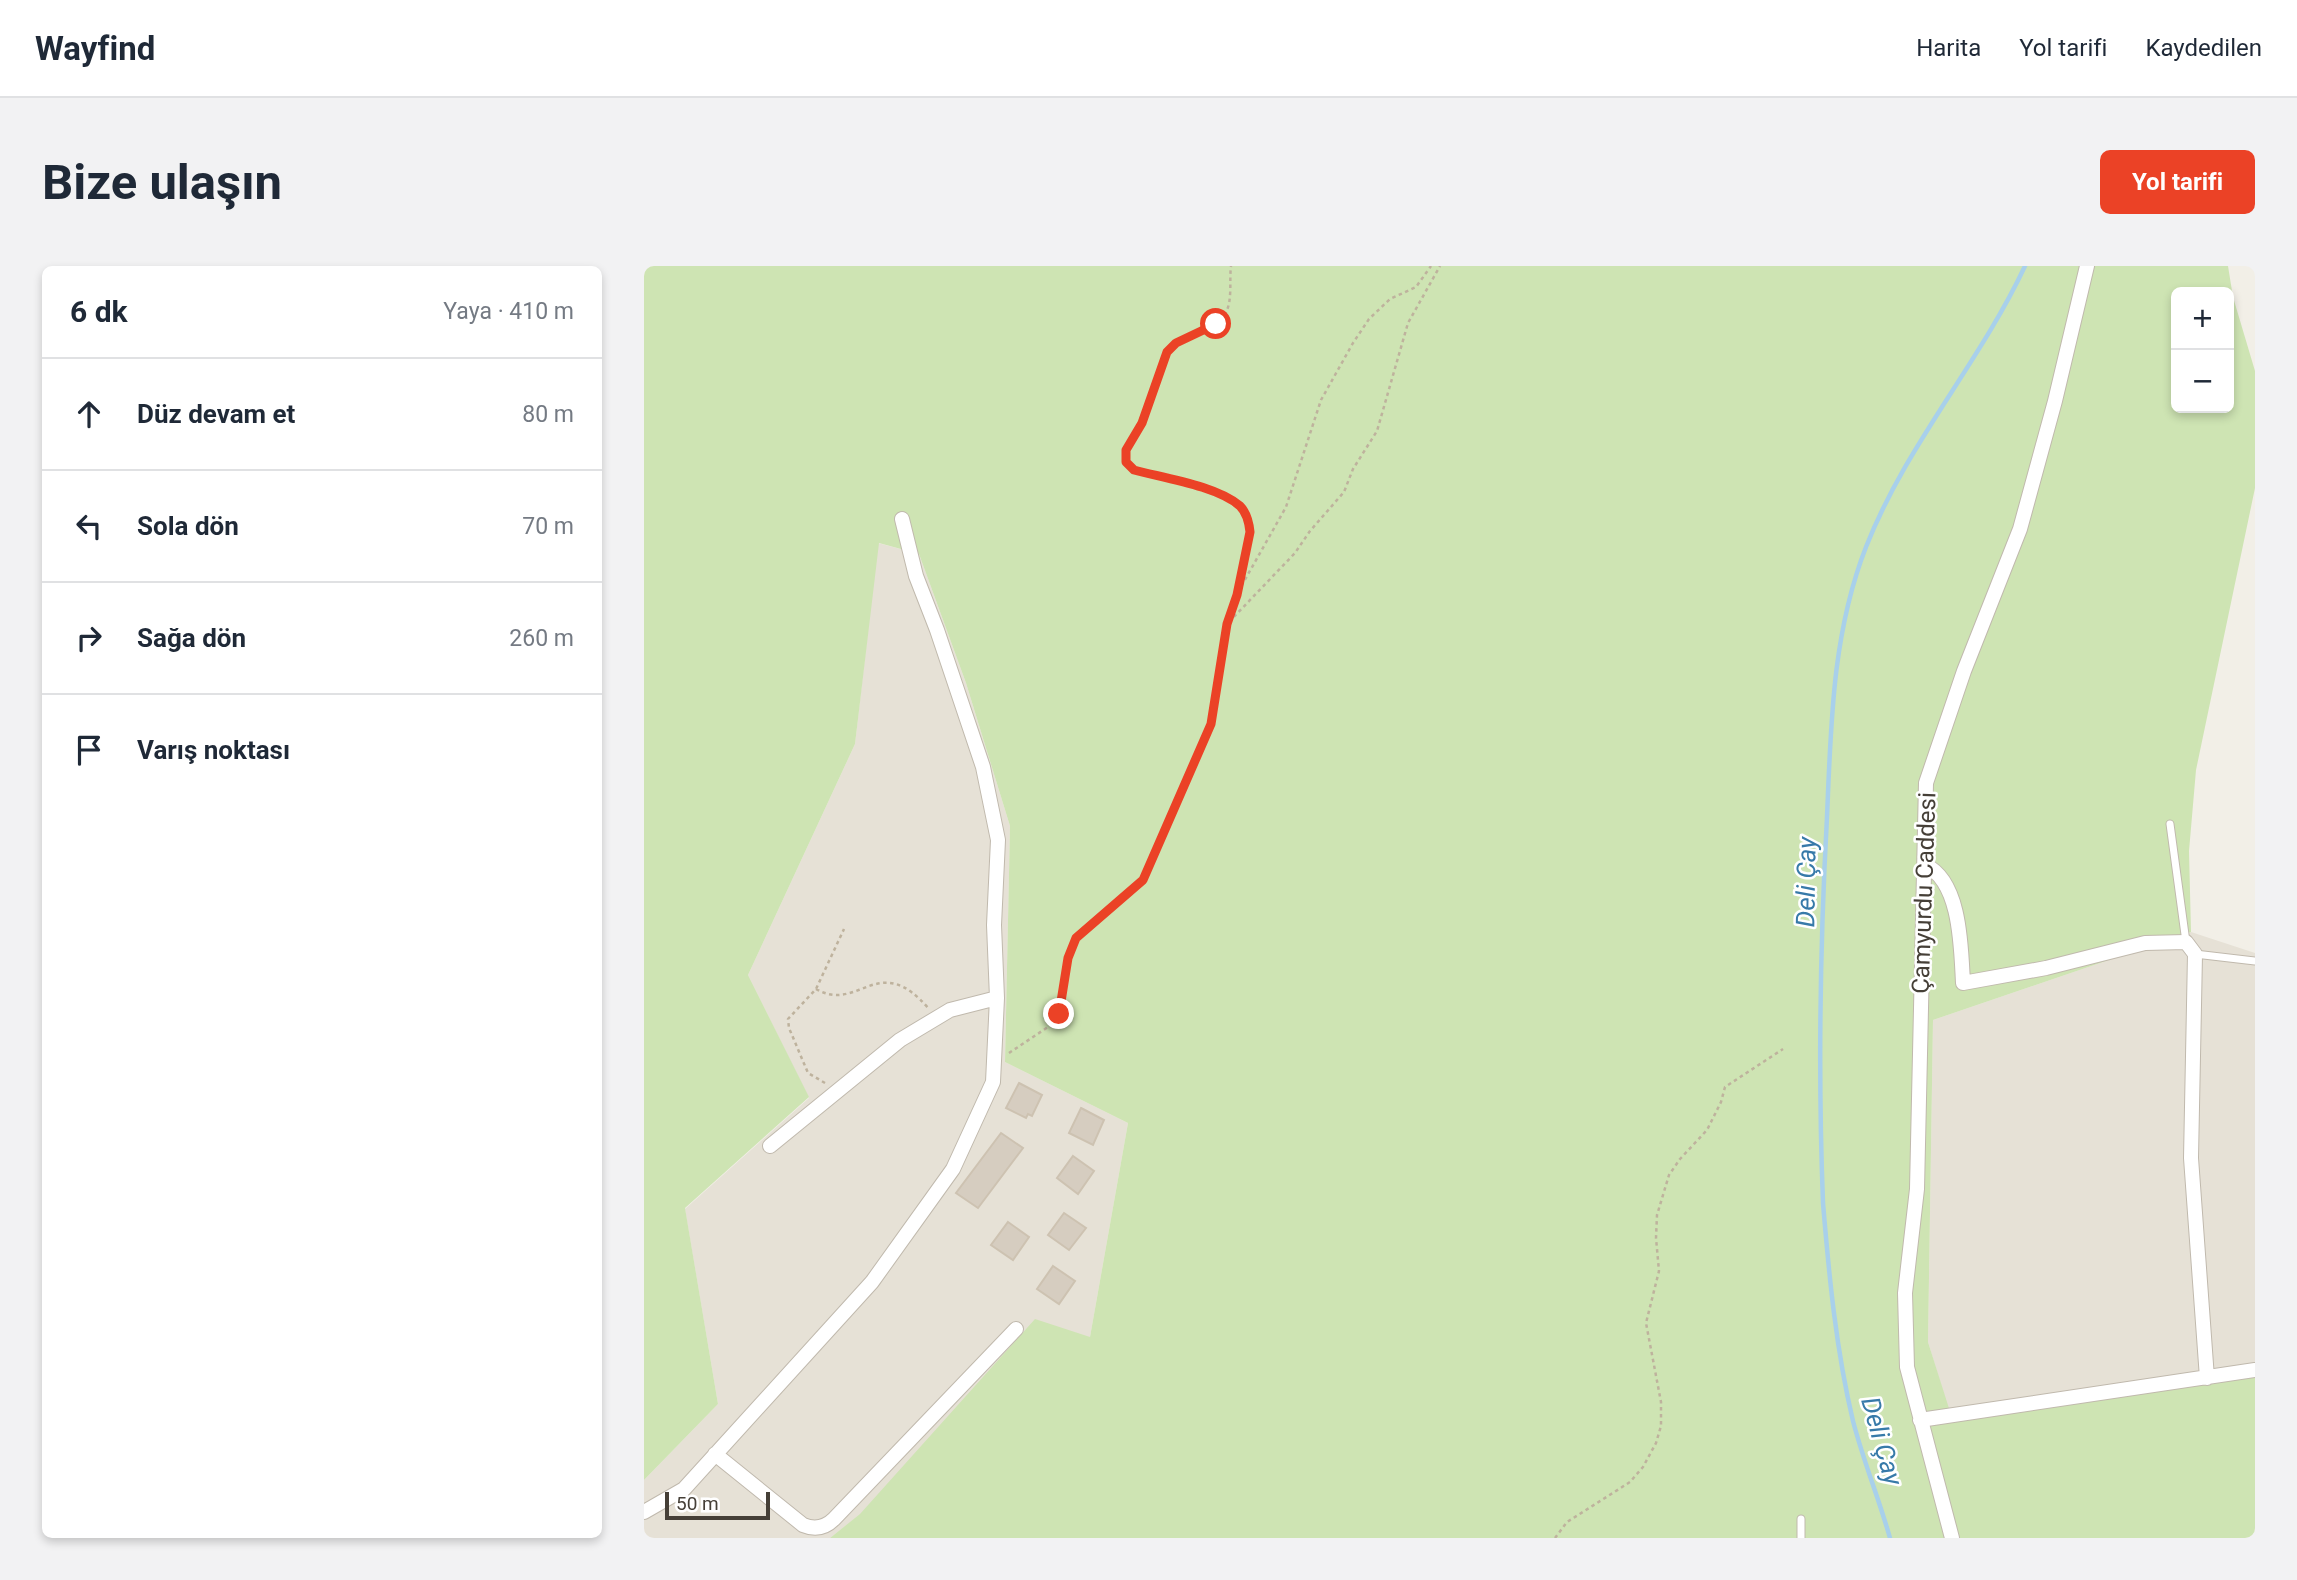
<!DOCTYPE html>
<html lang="tr">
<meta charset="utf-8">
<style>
:root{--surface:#fff;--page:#f2f2f3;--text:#1f2937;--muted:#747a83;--line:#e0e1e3;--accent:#eb4226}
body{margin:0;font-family:Roboto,sans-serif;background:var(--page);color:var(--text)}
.controls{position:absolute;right:21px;top:21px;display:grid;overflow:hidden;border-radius:10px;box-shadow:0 4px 10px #0003}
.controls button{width:63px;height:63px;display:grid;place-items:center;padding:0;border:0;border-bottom:2px solid var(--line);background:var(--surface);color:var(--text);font:35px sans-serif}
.scale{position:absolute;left:21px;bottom:18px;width:105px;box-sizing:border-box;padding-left:7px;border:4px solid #453f37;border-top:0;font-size:19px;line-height:24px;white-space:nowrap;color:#453f37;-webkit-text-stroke:5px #fff;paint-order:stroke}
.stop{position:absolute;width:21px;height:21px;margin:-16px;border:5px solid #eb4226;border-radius:50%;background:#fff}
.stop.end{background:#eb4226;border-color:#fff;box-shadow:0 2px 7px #0008}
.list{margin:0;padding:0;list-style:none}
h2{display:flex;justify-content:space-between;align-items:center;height:91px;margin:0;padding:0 28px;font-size:30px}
h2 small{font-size:23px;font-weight:400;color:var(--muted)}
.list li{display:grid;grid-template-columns:46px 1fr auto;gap:21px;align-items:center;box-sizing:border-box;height:112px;padding:0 28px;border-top:2px solid var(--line)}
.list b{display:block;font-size:26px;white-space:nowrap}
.list em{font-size:23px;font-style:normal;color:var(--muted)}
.icon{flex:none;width:38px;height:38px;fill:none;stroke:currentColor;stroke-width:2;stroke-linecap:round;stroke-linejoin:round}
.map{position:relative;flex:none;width:1611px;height:1272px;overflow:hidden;border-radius:10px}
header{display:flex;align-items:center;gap:42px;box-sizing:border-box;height:98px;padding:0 35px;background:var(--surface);border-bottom:2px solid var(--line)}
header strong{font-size:33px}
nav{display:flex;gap:38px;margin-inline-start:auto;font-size:24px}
.intro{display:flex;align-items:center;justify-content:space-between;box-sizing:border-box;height:168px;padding:0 42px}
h1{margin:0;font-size:49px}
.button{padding:18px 32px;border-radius:10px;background:var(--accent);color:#fff;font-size:24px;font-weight:700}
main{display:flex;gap:42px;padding:0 42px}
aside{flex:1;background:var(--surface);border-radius:10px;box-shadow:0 4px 10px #0003}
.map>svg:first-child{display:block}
.residential{fill:#e6e1d6}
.green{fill:#cee4b3;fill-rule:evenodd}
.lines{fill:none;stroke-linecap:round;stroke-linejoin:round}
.stream{stroke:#a8d0eb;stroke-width:4.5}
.building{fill:#d6cdc0;stroke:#cdc2b1;stroke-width:2}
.lane-casing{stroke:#c0b9ad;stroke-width:9}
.street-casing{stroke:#c0b9ad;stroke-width:16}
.path{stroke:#beb29d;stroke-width:2.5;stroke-dasharray:3.5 3.5;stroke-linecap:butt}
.lane{stroke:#fff;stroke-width:7}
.street{stroke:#fff;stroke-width:14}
.route{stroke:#eb4226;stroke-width:9}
.labels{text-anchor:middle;stroke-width:5;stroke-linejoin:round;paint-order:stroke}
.street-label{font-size:24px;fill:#453f37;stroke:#fff}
.water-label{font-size:26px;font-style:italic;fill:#377aa9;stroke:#fff}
</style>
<header>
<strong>Wayfind</strong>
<nav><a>Harita</a><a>Yol tarifi</a><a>Kaydedilen</a></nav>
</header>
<div class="intro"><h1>Bize ulaşın</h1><a class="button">Yol tarifi</a></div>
<main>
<aside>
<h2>6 dk<small>Yaya · 410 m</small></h2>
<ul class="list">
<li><svg class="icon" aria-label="ahead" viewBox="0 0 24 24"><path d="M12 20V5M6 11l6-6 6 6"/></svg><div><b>Düz devam et</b></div><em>80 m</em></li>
<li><svg class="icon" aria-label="left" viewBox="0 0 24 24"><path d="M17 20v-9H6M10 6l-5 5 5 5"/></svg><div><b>Sola dön</b></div><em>70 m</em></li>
<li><svg class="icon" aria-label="right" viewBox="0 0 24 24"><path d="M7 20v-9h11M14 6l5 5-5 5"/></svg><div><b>Sağa dön</b></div><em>260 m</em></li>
<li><svg class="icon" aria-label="arrive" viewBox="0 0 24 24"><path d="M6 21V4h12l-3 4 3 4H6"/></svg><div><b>Varış noktası</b></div></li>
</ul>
</aside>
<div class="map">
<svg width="1611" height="1272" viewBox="0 0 1611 1272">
<rect width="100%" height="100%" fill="#f2efe7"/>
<path class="residential" d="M234 277 275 288 322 417 366 560 361 796 484 857 446 1071 186 1272H0V1214L74 1138 41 943 165 832 104 709 211 478Z
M1547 666 1611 687V1101L1308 1155 1284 1076 1289 754Z"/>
<path class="green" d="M0 0H1584L1589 31 1611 105V222L1552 504 1545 585 1547 666 1289 754 1284 1076 1309 1155 1611 1101V1272H186L216 1248 391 1053 446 1071 484 857 361 796 366 560 322 417 275 288 235 277 211 478 104 709 165 831 41 942 74 1138 0 1214ZM1532 26H1585V142H1532Z"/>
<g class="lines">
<path class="stream" d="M1246 1272C1235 1233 1219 1194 1209 1155 1192 1084 1185 1009 1179 937 1174 809 1176 679 1183 551 1187 459 1188 368 1222 281 1262 179 1335 98 1381 0"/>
</g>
<path class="building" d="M375 817 398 829 388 850 384 848 382 852 362 842Z
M437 842 460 854 449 879 425 867Z
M357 867 379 882 334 942 312 927Z
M429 890 450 905 434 928 413 912Z
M420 947 442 962 425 984 404 969Z
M364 956 385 971 369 994 347 979Z
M409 1000 431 1015 415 1038 393 1023Z"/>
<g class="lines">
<defs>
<path id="lane" d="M1526 558 1542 676
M1551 688 1611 695
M1157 1253V1272"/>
<path id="street" d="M1281 599C1317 615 1317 682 1319 717L1402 702 1501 677 1542 676 1551 688 1547 892 1563 1112
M126 880 256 774 306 744 353 732
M1276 1154 1611 1104
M71 1188 159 1259C171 1264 181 1262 190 1253L372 1063
M0 1246 40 1223 228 1016 309 903 349 816 353 732 350 659 354 574 339 501 293 364 272 310 258 253
M1308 1272 1263 1101 1261 1027 1273 923 1282 517 1320 405 1376 263 1411 135 1443 0"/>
</defs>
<use href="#lane" class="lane-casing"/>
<use href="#street" class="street-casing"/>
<path class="path" d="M594 326 642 241 677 134 709 77 725 53 746 33 772 21 787 0
M585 356 651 287 666 265 700 226 709 203 733 165 764 57 796 0
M172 723C215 748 234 683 285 743
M365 787 407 759 415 748 424 692 432 672 499 614 567 459 583 358 593 329 606 266C605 256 603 247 596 240 572 220 520 212 490 204 484 199 480 194 482 186 484 176 493 167 498 157 506 139 514 94 526 81 541 66 569 67 581 48 589 35 585 15 587 0
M181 817 164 807 145 762 144 753 172 723 200 663
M911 1272 923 1256 986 1216 999 1201 1012 1177 1017 1160V1136L1002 1057 1015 1005 1012 972 1013 949 1025 909 1036 893 1063 864 1077 836 1081 821 1139 783"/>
<use href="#lane" class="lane"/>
<use href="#street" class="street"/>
</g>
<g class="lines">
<path class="route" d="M415 748 424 692 432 672 499 614 567 458 583 358 593 329 606 266C605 256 603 247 596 240 573 220 520 212 490 204L482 196V184L498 157 523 86 532 77 572 58"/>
</g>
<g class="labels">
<g class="street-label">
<text transform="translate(1280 627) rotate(-88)" y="8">Çamyurdu Caddesi</text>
</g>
<g class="water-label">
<text transform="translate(1162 616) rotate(-89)" y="9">Deli Çay</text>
<text transform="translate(1238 1175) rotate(74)" y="9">Deli Çay</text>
</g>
</g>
</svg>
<div class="controls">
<button>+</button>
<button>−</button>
</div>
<div class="scale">50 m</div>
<div class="stop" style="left:572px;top:58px"></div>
<div class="stop end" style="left:415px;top:748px"></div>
</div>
</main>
